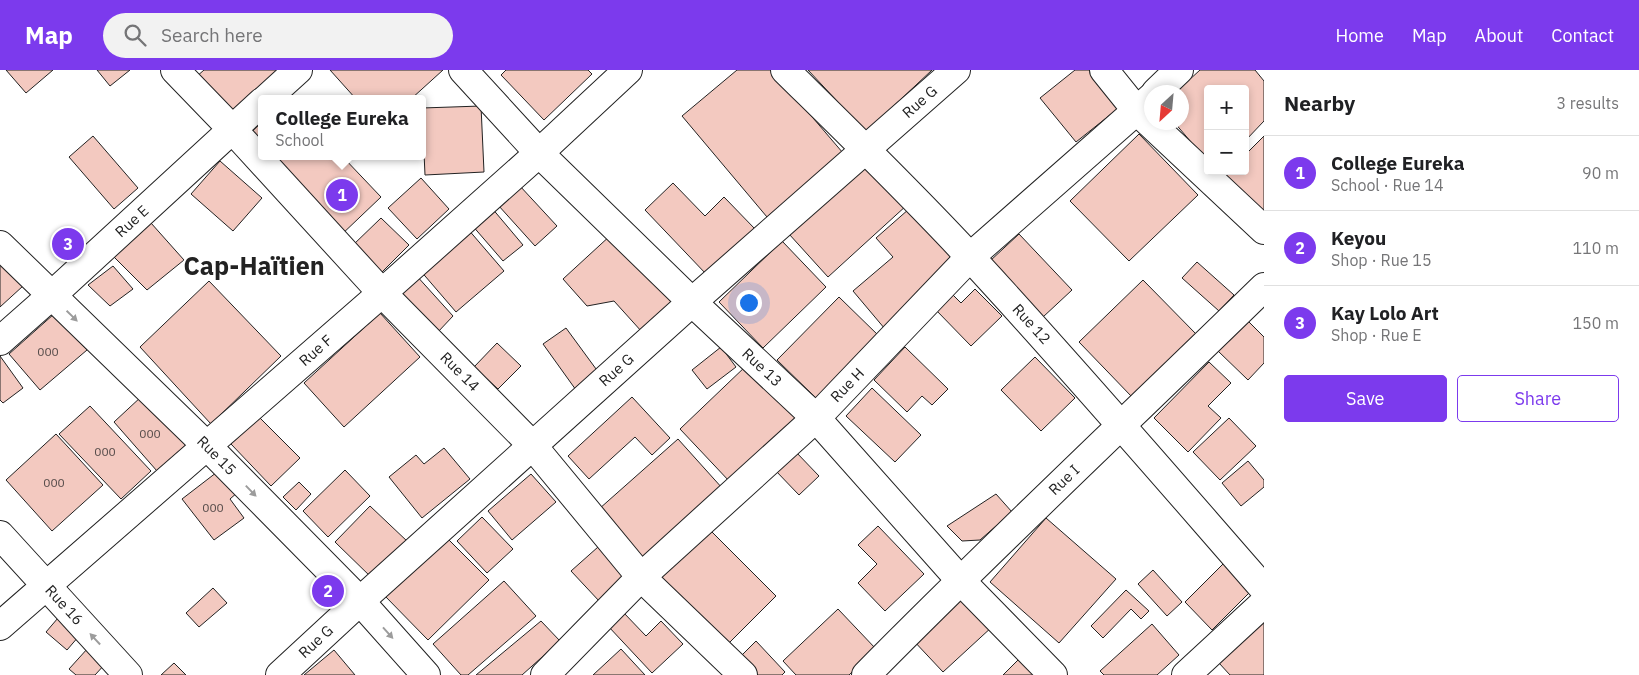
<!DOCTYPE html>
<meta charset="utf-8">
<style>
:root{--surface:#fff;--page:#f2f2f2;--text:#202124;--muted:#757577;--line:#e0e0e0;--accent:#7c3aed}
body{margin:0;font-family:"IBM Plex Sans",sans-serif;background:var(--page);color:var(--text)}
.controls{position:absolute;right:15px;top:15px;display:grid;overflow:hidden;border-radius:5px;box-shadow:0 2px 8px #0003}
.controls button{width:45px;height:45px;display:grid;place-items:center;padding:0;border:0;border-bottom:1px solid var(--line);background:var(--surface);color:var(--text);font:25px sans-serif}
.compass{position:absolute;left:1144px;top:15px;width:45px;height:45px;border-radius:50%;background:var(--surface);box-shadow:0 2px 8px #0003;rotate:206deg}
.you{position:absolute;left:748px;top:232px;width:18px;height:18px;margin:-12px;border:4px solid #fff;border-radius:50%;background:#1a73e8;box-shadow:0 0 0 8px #1a73e833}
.badge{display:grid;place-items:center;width:32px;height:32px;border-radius:50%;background:var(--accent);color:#fff;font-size:16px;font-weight:700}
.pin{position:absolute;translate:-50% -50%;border:2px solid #fff;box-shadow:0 1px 5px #0006}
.popup{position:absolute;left:258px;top:25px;width:168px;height:65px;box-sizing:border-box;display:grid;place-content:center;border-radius:5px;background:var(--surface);filter:drop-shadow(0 1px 4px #0005);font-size:16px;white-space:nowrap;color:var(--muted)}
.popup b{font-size:19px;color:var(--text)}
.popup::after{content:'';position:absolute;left:50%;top:100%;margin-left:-10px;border:10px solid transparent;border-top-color:var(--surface)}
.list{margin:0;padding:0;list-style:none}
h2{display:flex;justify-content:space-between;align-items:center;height:65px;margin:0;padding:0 20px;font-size:21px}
h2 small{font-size:16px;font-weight:400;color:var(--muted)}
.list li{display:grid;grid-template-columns:32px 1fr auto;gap:15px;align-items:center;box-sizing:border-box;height:75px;padding:0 20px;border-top:1px solid var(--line)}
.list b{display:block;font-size:19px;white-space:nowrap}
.list p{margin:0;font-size:16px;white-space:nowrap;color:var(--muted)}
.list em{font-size:16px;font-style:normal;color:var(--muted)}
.actions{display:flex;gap:10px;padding:15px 20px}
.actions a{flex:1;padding:11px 0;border:1px solid var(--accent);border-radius:5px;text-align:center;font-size:18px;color:var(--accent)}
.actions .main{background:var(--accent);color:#fff}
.icon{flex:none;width:28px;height:28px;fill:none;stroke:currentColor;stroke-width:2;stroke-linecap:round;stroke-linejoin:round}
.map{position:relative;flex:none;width:1264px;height:605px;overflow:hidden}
header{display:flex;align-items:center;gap:30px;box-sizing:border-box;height:70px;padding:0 25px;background:var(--accent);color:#fff}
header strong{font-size:24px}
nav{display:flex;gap:28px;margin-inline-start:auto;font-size:18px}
.search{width:350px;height:45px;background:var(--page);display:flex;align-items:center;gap:12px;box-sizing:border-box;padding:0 18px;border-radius:28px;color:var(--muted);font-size:19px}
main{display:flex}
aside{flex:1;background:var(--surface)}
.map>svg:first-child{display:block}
.building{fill:#f3c9c0;stroke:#222}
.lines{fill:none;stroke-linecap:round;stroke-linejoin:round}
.minor-casing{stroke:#222;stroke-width:30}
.minor{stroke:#fff;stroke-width:28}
.oneway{fill:#9c9c9c}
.labels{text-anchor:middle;stroke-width:4;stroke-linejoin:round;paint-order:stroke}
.number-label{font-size:12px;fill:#564c4a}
.street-label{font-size:15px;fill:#222;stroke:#fff}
.town-label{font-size:25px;font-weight:bold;fill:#222;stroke:#fff}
</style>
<header>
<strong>Map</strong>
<div class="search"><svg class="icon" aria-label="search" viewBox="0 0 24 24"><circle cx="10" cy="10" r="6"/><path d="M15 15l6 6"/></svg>Search here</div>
<nav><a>Home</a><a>Map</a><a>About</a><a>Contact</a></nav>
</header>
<main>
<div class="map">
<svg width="1264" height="605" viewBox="0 0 1264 605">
<rect width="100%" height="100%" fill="#fff"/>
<path class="building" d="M6 0H53L26 23Z
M97 0H130L110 16Z
M204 0H282L233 47 196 7Z
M330 0H443L411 29H356Z
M506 0H588L592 4 544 50 501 5Z
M737 0H772L843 83 767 147 682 46Z
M808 0H932L866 62Z
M1075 0H1089L1120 37 1076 72 1040 28Z
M1200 0H1255L1264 11V51L1245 71V19H1208V92L1174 52H1182V22H1176Z
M481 36 484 102 425 105 422 38Z
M262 52V86H342L381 127 339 167 245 68Z
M1139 64 1198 125 1129 191 1070 131Z
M93 66 138 118 114 139 69 87Z
M1264 66V148L1224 106 1229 101H1245V85Z
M220 91 262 128 233 161 191 124Z
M868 92 907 135 828 207 789 164Z
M421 108 449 139 417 169 388 138Z
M673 113 705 146 724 127 755 159 707 205 645 140Z
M519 115 557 156 535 176 498 135Z
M491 137 523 175 503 191 471 154Z
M909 139 959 196 885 259 853 221 893 187 876 168Z
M381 148 409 175 380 204 352 176Z
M151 153 184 190 147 220 112 185Z
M467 158 504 201 456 242 419 199Z
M612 164 676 234 642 262 614 231 587 236 563 209Z
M1019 164 1072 220 1043 247 990 191Z
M782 171 826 217 763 278 719 232Z
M0 192 23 216 0 237Z
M1197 192 1234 225 1219 241 1182 208Z
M113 196 133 219 110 236 88 215Z
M415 204 453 246 437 263 397 220Z
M1143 210 1197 265 1132 327 1079 272Z
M209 211 281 286 211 354 140 277Z
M975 219 1002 246 971 276 935 239 951 223 961 233Z
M839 227 880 267 818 330 777 290Z
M380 243 420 287 344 357 304 313Z
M54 244 87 280 40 320 9 284Z
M1248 251 1264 267V293L1248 310 1218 281Z
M566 258 599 303 576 320 543 274Z
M497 273 521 296 498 319 474 297Z
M721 277 736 297 707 319 692 300Z
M905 277 948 319 932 335 922 326 907 342 874 310Z
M0 286 23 318 3 333 0 330Z
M1035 287 1075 328 1041 361 1001 320Z
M1209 292 1231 313 1208 336 1221 348 1188 382 1154 348Z
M747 295 798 349 730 412 680 359Z
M872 318 921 365 895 392 846 346Z
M142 326 186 375 157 401 114 352Z
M632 327 670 368 652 385 635 367 589 409 568 386Z
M90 336 151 401 121 429 59 364Z
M259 347 300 388 271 416 231 374Z
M1229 348 1256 376 1220 410 1193 382Z
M56 364 103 415 52 461 6 410Z
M678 369 723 419 645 490 599 439Z
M444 378 470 409 422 448 389 407 416 385 424 394Z
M795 381 819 406 799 425 775 400Z
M1248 391 1264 410V417L1241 436 1222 413Z
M221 399 238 422 230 429 244 448 214 470 182 429Z
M345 400 370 426 328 467 303 441Z
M531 404 556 432 512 470 488 441Z
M299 412 311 424 296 440 283 427Z
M996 424 1012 442 980 470 962 471 947 456Z
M370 436 408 472 373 509 335 472Z
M482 447 513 479 487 503 457 471Z
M1046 448 1116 509 1059 573 990 512Z
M878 456 924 504 885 541 858 513 877 494 858 475Z
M707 457 776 526 724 578 654 509Z
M444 465 489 510 428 570 384 525Z
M598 477 626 508 600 532 571 501Z
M1226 491 1254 518 1212 560 1185 532Z
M1153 500 1182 532 1167 546 1138 514Z
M504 511 536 546 468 605H461L433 574Z
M213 518 227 533 199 557 186 543Z
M1126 520 1149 541 1141 549 1131 539 1103 568 1091 556Z
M962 523 993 556 943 602 912 569Z
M838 539 876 579 849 605H796L783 591Z
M64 541 85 559 67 580 46 562Z
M623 542 646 566 661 551 683 574 652 603 608 556Z
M541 551 560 571 522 605H476Z
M1264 552V605H1230L1219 593Z
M1152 554 1179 585 1157 605H1104L1100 601Z
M756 571 785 602 782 605H753L738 589Z
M88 578 106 593 95 605H76L69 599Z
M621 579 645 605H593Z
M334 580 355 605H304Z
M1020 588 1037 605H1003Z
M174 593 186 605H161Z"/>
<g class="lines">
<defs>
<g id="minor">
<path id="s1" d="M175 0 232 59 382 223 532 375 641 507 743 605"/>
<path id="s2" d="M463 0 539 83 692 232 816 348 960 510 1053 605"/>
<path id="s3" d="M785 0C848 62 911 123 971 188 1071 296 1167 408 1264 519"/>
<path d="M1104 0 1137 41 1264 160"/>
<path d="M1156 22 1179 0"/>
<path d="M266 29 298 0"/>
<path id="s4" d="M0 175 207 376 360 531 426 605"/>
<path id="s5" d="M0 271 51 226 262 32"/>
<path id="s6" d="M0 465 128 605"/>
<path id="s7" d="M0 556 382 223 539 83 628 0"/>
<path id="s8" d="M280 605 360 531 692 232 956 0"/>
<path id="s9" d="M545 605 641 507 816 348 970 187 1152 27"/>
<path id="s10" d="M866 605C996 473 1132 346 1264 217"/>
<path d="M1186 605 1264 533"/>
</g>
</defs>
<use href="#minor" class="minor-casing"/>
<use href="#minor" class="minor"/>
</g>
<defs><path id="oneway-solid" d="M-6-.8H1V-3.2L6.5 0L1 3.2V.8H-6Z" transform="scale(1.25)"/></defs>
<g class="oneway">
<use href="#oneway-solid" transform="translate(72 246) rotate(44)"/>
<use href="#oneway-solid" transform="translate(251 421) rotate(46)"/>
<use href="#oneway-solid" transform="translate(388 563) rotate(48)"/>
<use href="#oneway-solid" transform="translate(95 569) rotate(-133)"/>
</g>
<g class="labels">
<g class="number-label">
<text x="48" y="286">000</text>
<text x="150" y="368">000</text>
<text x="105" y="386">000</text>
<text x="54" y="417">000</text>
<text x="213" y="442">000</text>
</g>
<g class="street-label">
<text dy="5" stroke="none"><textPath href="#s8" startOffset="859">Rue G</textPath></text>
<text dy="5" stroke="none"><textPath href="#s5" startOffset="178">Rue E</textPath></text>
<text dy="5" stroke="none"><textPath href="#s3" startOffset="354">Rue 12</textPath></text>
<text dy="5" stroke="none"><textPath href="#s7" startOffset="419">Rue F</textPath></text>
<text dy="5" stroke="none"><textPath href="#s2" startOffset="422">Rue 13</textPath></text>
<text dy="5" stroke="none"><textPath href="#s8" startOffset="454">Rue G</textPath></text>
<text dy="5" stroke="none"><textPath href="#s1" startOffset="415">Rue 14</textPath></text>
<text dy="5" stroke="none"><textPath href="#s9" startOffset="419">Rue H</textPath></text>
<text dy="5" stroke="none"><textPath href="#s4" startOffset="302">Rue 15</textPath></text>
<text dy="5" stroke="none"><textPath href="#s10" startOffset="278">Rue I</textPath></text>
<text dy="5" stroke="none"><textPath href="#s6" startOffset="95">Rue 16</textPath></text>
<text dy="5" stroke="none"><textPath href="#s8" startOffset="49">Rue G</textPath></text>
</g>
<g class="town-label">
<text x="254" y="205">Cap-Haïtien</text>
</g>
</g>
</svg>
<div class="controls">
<button>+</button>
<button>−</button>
</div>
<svg class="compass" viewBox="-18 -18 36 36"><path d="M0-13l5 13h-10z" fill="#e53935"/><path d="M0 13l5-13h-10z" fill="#757577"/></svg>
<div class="you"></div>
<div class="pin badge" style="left:342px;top:125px">1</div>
<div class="popup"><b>College Eureka</b>School</div>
<div class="pin badge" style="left:328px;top:521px">2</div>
<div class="pin badge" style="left:68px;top:174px">3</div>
</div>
<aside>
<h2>Nearby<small>3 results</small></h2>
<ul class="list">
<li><span class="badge">1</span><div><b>College Eureka</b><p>School · Rue 14</p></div><em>90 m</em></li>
<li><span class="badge">2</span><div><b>Keyou</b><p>Shop · Rue 15</p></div><em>110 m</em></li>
<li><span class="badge">3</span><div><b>Kay Lolo Art</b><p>Shop · Rue E</p></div><em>150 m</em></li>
</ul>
<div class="actions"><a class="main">Save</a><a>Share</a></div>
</aside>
</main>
